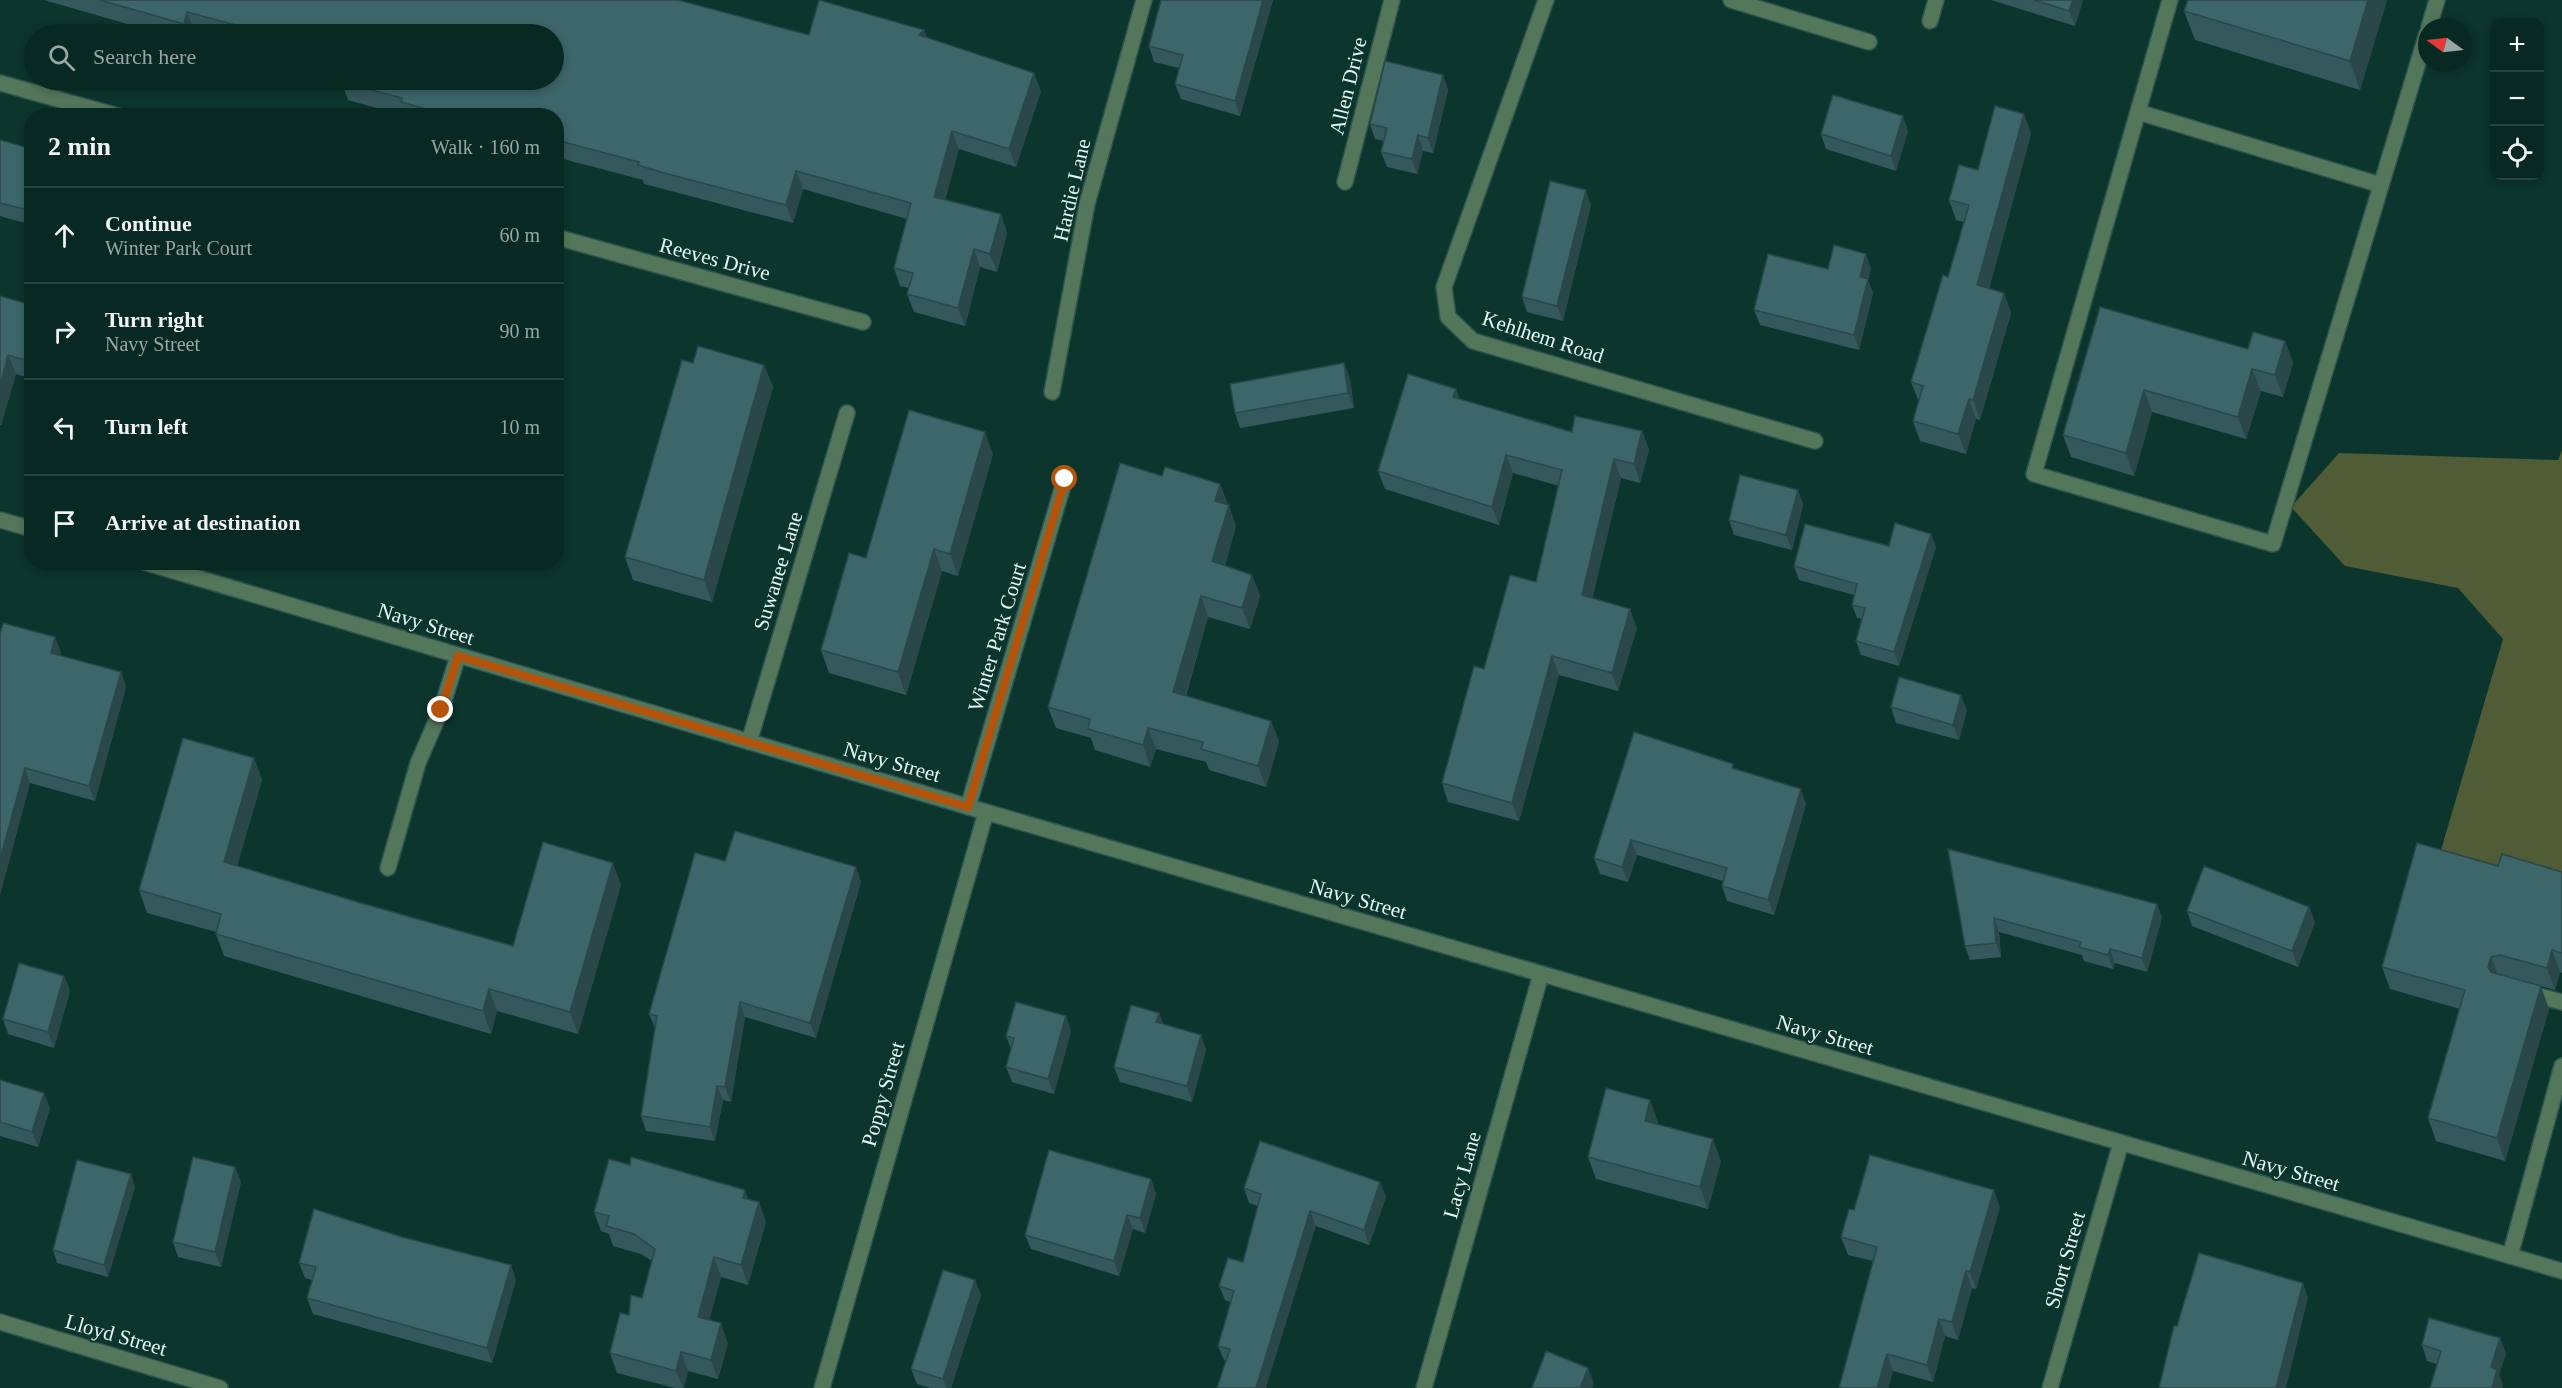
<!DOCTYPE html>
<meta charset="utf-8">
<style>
:root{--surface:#082822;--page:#16342f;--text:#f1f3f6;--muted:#98a6a5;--line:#294440}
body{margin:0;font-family:Georgia,serif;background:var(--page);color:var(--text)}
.controls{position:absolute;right:18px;top:18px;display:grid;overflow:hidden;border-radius:12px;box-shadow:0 3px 9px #0003}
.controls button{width:54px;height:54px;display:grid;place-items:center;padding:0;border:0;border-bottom:2px solid var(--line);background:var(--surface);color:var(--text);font:30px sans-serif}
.compass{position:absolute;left:2418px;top:18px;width:54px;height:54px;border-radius:50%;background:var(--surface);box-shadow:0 3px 9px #0003;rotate:285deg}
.stop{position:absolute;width:18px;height:18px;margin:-14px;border:4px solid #b45309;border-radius:50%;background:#fff}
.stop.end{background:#b45309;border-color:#fff;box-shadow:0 2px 6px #0008}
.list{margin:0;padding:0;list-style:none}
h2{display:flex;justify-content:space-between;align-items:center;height:78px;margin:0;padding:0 24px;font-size:26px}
h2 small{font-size:20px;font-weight:400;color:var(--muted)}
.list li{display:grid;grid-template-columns:39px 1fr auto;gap:18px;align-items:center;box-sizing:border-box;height:96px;padding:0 24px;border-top:2px solid var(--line)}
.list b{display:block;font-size:22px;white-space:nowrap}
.list p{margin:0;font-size:20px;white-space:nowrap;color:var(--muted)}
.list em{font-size:20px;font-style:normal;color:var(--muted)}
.icon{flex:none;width:33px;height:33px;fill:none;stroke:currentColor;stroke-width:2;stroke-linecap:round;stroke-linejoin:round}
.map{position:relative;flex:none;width:2562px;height:1388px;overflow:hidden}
.search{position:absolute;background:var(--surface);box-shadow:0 3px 9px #0003;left:24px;top:24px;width:540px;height:66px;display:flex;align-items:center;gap:15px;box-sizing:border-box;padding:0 21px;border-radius:33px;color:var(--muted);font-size:22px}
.panel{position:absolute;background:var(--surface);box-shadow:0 3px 9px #0003;left:24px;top:108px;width:540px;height:462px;border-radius:24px}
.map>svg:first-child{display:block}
.green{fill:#505c35}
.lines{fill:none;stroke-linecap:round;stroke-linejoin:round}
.lane-casing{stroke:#2d544c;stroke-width:18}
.street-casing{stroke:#2d544c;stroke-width:18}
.lane{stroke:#54765a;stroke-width:15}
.street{stroke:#54765a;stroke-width:15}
.wall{fill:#34585b}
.shaded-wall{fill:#2a474a}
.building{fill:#3c666a;stroke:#2a474a;stroke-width:1.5}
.route{stroke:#b45309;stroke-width:8}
.labels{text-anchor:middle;stroke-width:4.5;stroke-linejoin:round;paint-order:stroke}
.street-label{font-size:21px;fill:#e2f8f1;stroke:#0b352d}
</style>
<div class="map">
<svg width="2562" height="1388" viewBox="0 0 2562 1388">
<rect width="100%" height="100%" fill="#0b352d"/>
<path class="green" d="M2562 450V887L2441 850 2503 639 2458 588 2345 566 2291 507 2339 453 2558 460Z"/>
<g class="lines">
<defs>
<path id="lane" d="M2170 0 2034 474 2273 544 2427 33
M2429 27 2437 0
M2138 112 2381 185
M388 868 418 763 441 710 458 656
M2527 993 2562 1002
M2510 1256 2562 1066"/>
<path id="street" d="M1546 0 1444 287 1448 317 1473 341 1815 441
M1731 0 1869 42
M1930 21 1936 0
M0 83 118 116
M1345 182 1392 0
M556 237 863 322
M1052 392 1087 204 1144 0
M0 520 32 529
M144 562 986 812 2562 1271
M749 742 847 413
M968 807 1065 479
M0 1322 220 1388
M822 1388 986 812
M1424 1388 1541 974
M2050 1388 2121 1143"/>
</defs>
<use href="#lane" class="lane-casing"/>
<use href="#street" class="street-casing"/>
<use href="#lane" class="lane"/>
<use href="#street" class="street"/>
</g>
<path class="wall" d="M44 0H678L809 35 924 30 927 37 1041 91 1016 167 959 149 945 200 1001 214 1007 233 997 272 980 267 965 326 914 312 907 294 909 288 900 286 894 268 907 219 803 189 793 223 671 191 644 184 643 180 556 157V116H405L348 100 343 86 320 80H554V34H211L194 30 193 34H162Z
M1273 0 1240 116 1181 99 1175 84 1179 68 1154 62 1149 46Z
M1991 0H2083L2075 26Z
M2387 0 2360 90 2195 40 2184 11Z
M1443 75 1448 90 1433 153 1423 151 1417 174 1387 167 1381 152 1384 141 1375 139 1370 124Z
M2024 114 2031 134 1989 289 2004 293 2011 313 1980 420 1976 419 1966 454 1920 441 1913 421 1919 402 1911 382 1948 277 1964 222 1956 220 1949 200 1978 170Z
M1908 131 1896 171 1826 149 1821 134Z
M0 140 32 149V225L0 216Z
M1591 205 1563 321 1527 312 1522 297Z
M1871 268 1868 280 1873 293 1859 350 1760 325 1754 310Z
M0 296 32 305V379L16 374 1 425H0Z
M2100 307 2248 349 2285 341 2293 363 2283 397 2261 391 2246 439 2152 412 2134 476 2071 457 2063 435Z
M693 363 764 365 773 387 712 602 633 580 625 557Z
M1344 363 1350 379 1354 408 1240 428 1235 413Z
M1460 399 1572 432 1642 431 1649 450 1640 483 1621 478 1592 598 1637 628 1618 691 1559 675 1519 821 1448 802 1442 783 1484 669 1536 582 1559 486 1513 473 1499 525 1385 489 1378 471Z
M993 454 958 576 942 571 906 695 829 673 821 650 866 558Z
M1162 476 1220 484 1236 526 1225 566 1252 575 1260 596 1250 629 1208 617 1186 696 1271 721 1279 742 1266 787 1209 770 1206 762 1156 749 1150 767 1095 750 1091 738 1056 728 1048 707Z
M1798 490 1803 505 1792 550 1734 535 1729 520Z
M1889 546 1936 547 1899 666 1861 655 1856 641 1862 619 1857 618 1852 605 1854 595 1799 580 1794 566Z
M0 634 61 652 60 655 121 672 126 687 95 801 30 783 0 895Z
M1891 707 1967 710 1959 740 1896 723Z
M254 758 262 780 237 866 361 903 513 946 621 885 578 1034 497 1011 491 1034 224 956 216 934V932L147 913 139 890Z
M1735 769 1806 804 1774 915 1727 901 1722 886 1723 881 1637 855 1628 882 1600 874 1594 858Z
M1948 849 2157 904 2162 918 2147 972 2115 963 2113 969 2084 961 2082 955 1999 932 2001 957 1970 960 1965 946Z
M725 861 856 867 861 882 816 1038 745 1017 731 1102 723 1100 715 1141 646 1131 641 1116 655 1028 649 1014Z
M2498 866 2562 872V973L2560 972 2555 990 2537 985 2549 1009 2505 1161 2436 1141 2428 1118 2460 1009 2390 989 2382 967Z
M2309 907 2315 922 2298 967 2192 926 2187 911Z
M64 976 70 991 54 1048 8 1034 3 1019Z
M1159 1013 1163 1024 1201 1035 1206 1050 1192 1102 1120 1082 1114 1067Z
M1066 1016 1071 1031 1054 1094 1012 1082 1006 1067 1011 1049 1006 1036Z
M0 1080 50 1108 38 1147 0 1136Z
M1658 1122V1124L1721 1161 1708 1209 1596 1179 1588 1157Z
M630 1165 745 1190 748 1199 766 1222 748 1285 721 1277 709 1320 728 1343 718 1379 688 1371 684 1388H675L617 1373 610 1353 629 1315 642 1298 652 1261 641 1254 613 1246 609 1234 601 1231 594 1212Z
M235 1167 241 1182 221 1267 178 1257 173 1242Z
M1151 1179 1156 1194 1145 1233 1133 1229 1119 1276 1031 1249 1025 1235Z
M1380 1182 1386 1197 1369 1245 1316 1226 1226 1361 1224 1360 1218 1346 1231 1302 1225 1300 1219 1286 1243 1262 1258 1206 1249 1203 1244 1188Z
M135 1187 108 1277 57 1263 53 1250Z
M2000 1207 1976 1289 1972 1288 1958 1340 1945 1336 1933 1382 1893 1371 1888 1388 1873 1261 1848 1255 1841 1237Z
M402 1237 511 1265 516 1280 492 1363 313 1314 307 1298 312 1280 305 1278 299 1263Z
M975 1280 981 1295 951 1388H930L917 1384 911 1369Z
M2422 1345 2506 1353 2499 1375 2503 1385 2427 1361Z"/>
<path class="shaded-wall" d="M1263 0H1273L1240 116 1235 101Z
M2073 0H2083L2075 26 2069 11Z
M2368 0H2387L2360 90 2350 61Z
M187 12 194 30 193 34H187L184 24Z
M924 30 931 49 919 35Z
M1034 73 1041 91 1016 167 1009 149Z
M1443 75 1448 90 1433 153 1428 138Z
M2024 114 2031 134 1984 305 1977 285Z
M1903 116 1908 131 1896 171 1891 156Z
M952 131 959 149 941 215 934 197Z
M1418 135 1423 151 1417 174 1412 159Z
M796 171 803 189 793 223 786 205Z
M1586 190 1591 205 1563 321 1557 306Z
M1001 214 1007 233 997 272 990 254Z
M974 249 980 267 965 326 958 308Z
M1866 254 1871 268 1868 280 1873 293 1859 350 1854 335 1860 277Z
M2004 293 2011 313 1980 420 1973 400Z
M2285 341 2293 363 2283 397 2275 375Z
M8 355 16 374 1 425 0 422V385Z
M1344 363 1350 379 1354 408 1348 393Z
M764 365 773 387 712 602 704 580Z
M2252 369 2261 391 2246 439 2238 417Z
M1456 389 1463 407 1453 397Z
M2144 390 2152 412 2134 476 2126 453Z
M1969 399 1976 419 1966 454 1958 434Z
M1642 431 1649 450 1640 483 1634 464Z
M985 432 993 454 958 576 950 554Z
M1506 455 1513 473 1499 525 1492 507Z
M1614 459 1621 478 1589 614 1582 595Z
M1220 484 1228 505 1215 501Z
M1798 490 1803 505 1792 550 1786 535Z
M1229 505 1236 526 1220 583 1212 561Z
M1931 534 1936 547 1899 666 1894 652Z
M934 549 942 571 906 695 898 672Z
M1252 575 1260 596 1250 629 1242 608Z
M1201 596 1208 617 1180 713 1173 692Z
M1630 609 1637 628 1618 691 1612 673Z
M55 637 61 652 57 668 51 653Z
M1552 656 1559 675 1519 821 1512 803Z
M121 672 126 687 95 801 89 786Z
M1961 695 1967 710 1959 740 1953 725Z
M1271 721 1279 742 1266 787 1258 766Z
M1148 728 1156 749 1150 767 1143 745Z
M254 758 262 780 232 884 224 862Z
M25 768 30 783 0 895V859Z
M1801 789 1806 804 1774 915 1768 900Z
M1631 840 1637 855 1628 882 1622 867Z
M613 863 621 885 578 1034 570 1012Z
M856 867 861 882 816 1038 810 1023Z
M2157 904 2162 918 2147 972 2142 958Z
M2309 907 2315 922 2298 967 2292 951Z
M1994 918 1999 932 2001 957 1996 943Z
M2110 949 2115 963 2113 969 2108 955Z
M2552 950 2560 972 2555 990 2547 968Z
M2491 957 2500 980 2497 989 2488 967Z
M64 976 70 991 54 1048 48 1032Z
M2541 986 2549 1009 2505 1161 2497 1138Z
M489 989 497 1011 491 1034 483 1011Z
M740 1002 745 1017 731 1102 725 1087Z
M1159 1013 1164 1028 1156 1022Z
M1066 1016 1071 1031 1054 1094 1048 1079Z
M1201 1035 1206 1050 1192 1102 1187 1086Z
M717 1086 723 1100 715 1141 710 1127Z
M44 1093 50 1108 38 1147 32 1132Z
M1650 1100 1658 1122 1653 1143 1645 1121Z
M1713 1139 1721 1161 1708 1209 1700 1187Z
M235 1167 241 1182 221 1267 215 1252Z
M131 1174 135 1187 108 1277 104 1265Z
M1151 1179 1156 1194 1145 1233 1140 1218Z
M1380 1182 1386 1197 1369 1245 1364 1230Z
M745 1190 752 1210 743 1198Z
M1994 1190 2000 1207 1976 1289 1970 1272Z
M759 1202 766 1222 748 1285 741 1265Z
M1310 1211 1316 1226 1266 1388H1256Z
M1127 1215 1133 1229 1119 1276 1114 1261Z
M714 1257 721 1277 705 1337 698 1317Z
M511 1265 516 1280 492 1363 487 1348Z
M1966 1271 1972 1288 1958 1340 1952 1322Z
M975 1280 981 1295 951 1388H947L943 1379Z
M2303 1283 2308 1298 2286 1388H2276Z
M1939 1319 1945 1336 1933 1382 1927 1365Z
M721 1323 728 1343 718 1379 711 1360Z
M2500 1338 2506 1353 2499 1375 2503 1385 2502 1388H2492L2491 1367Z
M681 1352 688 1371 684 1388H683L676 1371Z
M1887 1354 1893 1371 1888 1388H1877Z
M1588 1368 1594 1383 1592 1388H1580Z"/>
<path class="building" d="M100 0H678L809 35 819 0 924 30 919 35 1034 73 1009 149 952 131 934 197 1001 214 990 254 974 249 958 308 907 294 913 273 894 268 911 203 796 171 786 205 664 173 638 165 639 162 556 140V116H450L401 102 402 98 341 82 342 80H554V34H241L243 27 187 12 184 24Z
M1161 0H1263L1235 101 1175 84 1183 55 1149 46Z
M2034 0H2073L2069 11Z
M2188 0H2368L2350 61 2184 11Z
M1385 61 1443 75 1428 138 1418 135 1412 159 1381 152 1387 128 1370 124Z
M1833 95 1903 116 1891 156 1821 134Z
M1995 106 2024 114 1977 285 2004 293 1973 400 1969 399 1958 434 1913 421 1923 386 1911 382 1943 275 1948 277 1969 205 1949 200 1959 165 1978 170Z
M0 140 32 149V211L0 203Z
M1550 181 1586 190 1557 306 1522 297Z
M1834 245 1866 254 1860 277 1868 279 1854 335 1754 310 1768 254 1828 269Z
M0 296 32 305V362L8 355 0 385Z
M2100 307 2248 349 2253 332 2285 341 2275 375 2252 369 2238 417 2144 390 2126 453 2063 435Z
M698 346 764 365 704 580 625 557 682 360 693 363Z
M1344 363 1348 393 1235 413 1230 384Z
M1408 374 1456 389 1453 397 1572 432 1575 416 1642 431 1634 464 1614 459 1582 595 1630 609 1612 673 1552 656 1512 803 1442 783 1474 666 1484 669 1510 575 1536 582 1562 470 1506 455 1492 507 1378 471Z
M909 410 985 432 950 554 934 549 898 672 821 650 849 553 866 558Z
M1120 463 1162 476 1165 467 1220 484 1215 501 1229 505 1212 561 1252 575 1242 608 1201 596 1173 692 1271 721 1258 766 1201 749 1203 742 1148 728 1143 745 1088 729 1090 719 1048 707Z
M1740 475 1798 490 1786 535 1729 520Z
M1895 523 1931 534 1894 652 1856 641 1865 608 1852 605 1857 584 1794 566 1805 524 1889 546Z
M3 623 55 637 51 653 121 672 89 786 25 768 0 859V634Z
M1899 677 1961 695 1953 725 1891 707Z
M1634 732 1733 764 1732 768 1801 789 1768 900 1722 886 1727 868 1631 840 1622 867 1594 858Z
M183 738 254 758 224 862 361 903 513 946 543 842 613 863 570 1012 489 989 483 1011 216 934 221 914 139 890Z
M735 831 856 867 810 1023 740 1002 725 1087 717 1086 710 1127 641 1116 657 1016 649 1014 695 853 725 861Z
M2417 843 2498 866 2502 854 2562 872V953L2552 950 2547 968 2500 955 2491 957 2488 967 2491 972 2541 986 2497 1138 2428 1118 2465 990 2382 967Z
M1948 849 2157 904 2142 958 2110 949 2108 955 2079 947 2081 942 1994 918 1996 943 1965 946Z
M2204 866 2309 907 2292 951 2187 911Z
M19 963 64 976 48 1032 3 1019Z
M1016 1002 1066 1016 1048 1079 1006 1067 1014 1038 1006 1036Z
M1131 1005 1159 1013 1156 1022 1201 1035 1187 1086 1114 1067Z
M0 1080 44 1093 32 1132 0 1122Z
M1606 1088 1650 1100 1645 1121 1713 1139 1700 1187 1588 1157Z
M1260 1141 1380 1182 1364 1230 1310 1211 1256 1388H1217L1230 1349 1218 1346 1234 1291 1219 1286 1228 1258 1243 1262 1261 1194 1244 1188Z
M1049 1150 1151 1179 1140 1218 1127 1215 1114 1261 1025 1235Z
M1870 1155 1994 1190 1970 1272 1966 1271 1952 1322 1939 1319 1927 1365 1887 1354 1877 1388H1839L1877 1247 1841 1237 1849 1209 1854 1210Z
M193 1157 235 1167 215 1252 173 1242Z
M631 1157 745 1190 743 1198 759 1202 741 1265 714 1257 698 1317 721 1323 711 1360 681 1352 676 1371 610 1353 620 1313 629 1315 631 1295 642 1298 655 1249 634 1234 606 1226 609 1216 594 1212 609 1159 630 1165Z
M77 1160 131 1174 104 1265 53 1250Z
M314 1209 402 1237 511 1265 487 1348 307 1298 316 1267 299 1263Z
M2199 1253 2303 1283 2276 1388H2159L2174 1326H2177Z
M943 1270 975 1280 943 1379 911 1369Z
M2429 1318 2500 1338 2491 1367 2497 1370 2492 1388H2430L2441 1351 2422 1345Z
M1546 1351 1588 1368 1580 1388H1532Z"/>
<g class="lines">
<path class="route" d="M441 710 458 656 968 807 1065 479"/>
</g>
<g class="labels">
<g class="street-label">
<text transform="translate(1348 86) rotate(-76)" y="7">Allen Drive</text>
<text transform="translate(1072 190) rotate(-77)" y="7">Hardie Lane</text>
<text transform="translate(715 259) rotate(15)" y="7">Reeves Drive</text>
<text transform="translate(1543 337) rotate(18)" y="7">Kehlhem Road</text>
<text transform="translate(778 571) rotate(-73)" y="7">Suwanee Lane</text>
<text transform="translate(426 624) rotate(17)" y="7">Navy Street</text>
<text transform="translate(997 637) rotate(-73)" y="7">Winter Park Court</text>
<text transform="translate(892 762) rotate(16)" y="7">Navy Street</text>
<text transform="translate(1358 899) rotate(16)" y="7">Navy Street</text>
<text transform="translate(1825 1035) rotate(16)" y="7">Navy Street</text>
<text transform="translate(883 1094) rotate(-74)" y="7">Poppy Street</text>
<text transform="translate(2291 1171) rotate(16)" y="7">Navy Street</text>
<text transform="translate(1462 1175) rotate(-74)" y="7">Lacy Lane</text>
<text transform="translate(2065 1260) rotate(-74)" y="7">Short Street</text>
<text transform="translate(116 1335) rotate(16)" y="7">Lloyd Street</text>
</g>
</g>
</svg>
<div class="controls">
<button>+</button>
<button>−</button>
<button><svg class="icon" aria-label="locate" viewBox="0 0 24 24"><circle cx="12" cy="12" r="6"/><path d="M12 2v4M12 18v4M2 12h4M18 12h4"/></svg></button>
</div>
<svg class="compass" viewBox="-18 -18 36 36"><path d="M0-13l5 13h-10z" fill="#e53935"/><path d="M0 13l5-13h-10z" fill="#98a6a5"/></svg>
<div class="stop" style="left:1065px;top:479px"></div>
<div class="stop end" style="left:441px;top:710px"></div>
<div class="search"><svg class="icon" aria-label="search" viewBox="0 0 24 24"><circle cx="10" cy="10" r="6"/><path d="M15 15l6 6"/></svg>Search here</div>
<section class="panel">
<h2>2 min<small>Walk · 160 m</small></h2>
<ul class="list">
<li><svg class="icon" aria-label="ahead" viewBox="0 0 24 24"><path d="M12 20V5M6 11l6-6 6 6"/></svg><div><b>Continue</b><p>Winter Park Court</p></div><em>60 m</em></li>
<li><svg class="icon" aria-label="right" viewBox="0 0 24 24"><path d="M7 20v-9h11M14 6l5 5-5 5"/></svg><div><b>Turn right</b><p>Navy Street</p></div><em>90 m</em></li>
<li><svg class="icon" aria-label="left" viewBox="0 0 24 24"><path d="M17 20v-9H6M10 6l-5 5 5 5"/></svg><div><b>Turn left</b></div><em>10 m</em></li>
<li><svg class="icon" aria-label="arrive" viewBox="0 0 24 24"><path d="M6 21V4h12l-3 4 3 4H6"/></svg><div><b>Arrive at destination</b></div></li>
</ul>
</section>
</div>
